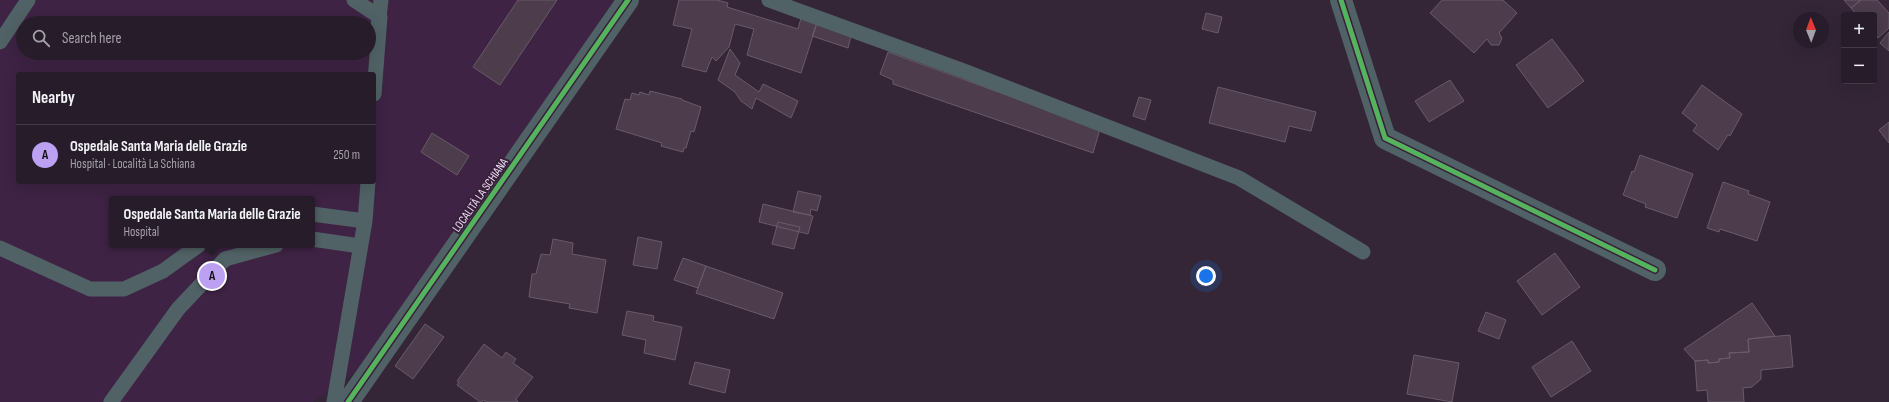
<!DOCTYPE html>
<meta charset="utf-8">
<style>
:root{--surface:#271c29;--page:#332935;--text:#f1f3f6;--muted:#a4a1a8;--line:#433a46;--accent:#bca0f2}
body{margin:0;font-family:"Sofia Sans Condensed",sans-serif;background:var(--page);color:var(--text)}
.controls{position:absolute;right:12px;top:12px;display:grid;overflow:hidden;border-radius:4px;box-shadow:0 4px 16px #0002}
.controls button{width:36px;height:36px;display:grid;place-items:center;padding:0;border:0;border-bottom:1px solid var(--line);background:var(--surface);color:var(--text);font:20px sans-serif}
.compass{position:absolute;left:1793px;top:12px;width:36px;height:36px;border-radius:50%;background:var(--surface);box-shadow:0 4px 16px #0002;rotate:359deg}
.you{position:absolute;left:1206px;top:276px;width:14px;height:14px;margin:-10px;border:3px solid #fff;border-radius:50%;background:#1a73e8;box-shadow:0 0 0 6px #1a73e833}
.badge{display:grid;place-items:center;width:26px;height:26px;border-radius:50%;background:var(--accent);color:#111;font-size:13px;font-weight:700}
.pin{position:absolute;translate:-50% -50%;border:2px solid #fff;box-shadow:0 1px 4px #0006}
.popup{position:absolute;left:109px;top:196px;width:206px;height:52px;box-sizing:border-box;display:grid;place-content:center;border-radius:4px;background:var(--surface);filter:drop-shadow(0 1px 3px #0005);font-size:13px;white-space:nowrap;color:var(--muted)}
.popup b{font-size:15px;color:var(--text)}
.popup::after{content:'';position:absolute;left:50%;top:100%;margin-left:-8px;border:8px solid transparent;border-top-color:var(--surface)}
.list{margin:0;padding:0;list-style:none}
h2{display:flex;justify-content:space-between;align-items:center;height:52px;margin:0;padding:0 16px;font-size:17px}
h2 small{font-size:13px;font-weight:400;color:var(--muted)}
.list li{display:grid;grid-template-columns:26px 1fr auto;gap:12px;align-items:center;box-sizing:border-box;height:60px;padding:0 16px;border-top:1px solid var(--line)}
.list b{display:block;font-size:15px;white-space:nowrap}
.list p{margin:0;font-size:13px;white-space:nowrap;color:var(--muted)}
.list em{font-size:13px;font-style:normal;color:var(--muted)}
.icon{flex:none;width:22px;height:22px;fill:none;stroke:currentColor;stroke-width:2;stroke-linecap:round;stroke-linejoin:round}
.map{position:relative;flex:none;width:1889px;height:402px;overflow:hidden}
.search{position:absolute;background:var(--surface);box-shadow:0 4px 16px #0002;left:16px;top:16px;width:360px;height:44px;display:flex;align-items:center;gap:10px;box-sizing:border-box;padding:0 14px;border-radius:22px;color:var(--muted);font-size:15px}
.panel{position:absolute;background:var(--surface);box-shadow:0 4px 16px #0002;left:16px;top:72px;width:360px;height:112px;border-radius:4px}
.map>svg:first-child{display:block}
.built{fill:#3e2344;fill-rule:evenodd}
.building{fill:#4c3c4c;stroke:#695b68}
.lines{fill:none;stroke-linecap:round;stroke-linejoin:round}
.lane{stroke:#506265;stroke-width:15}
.street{stroke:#506265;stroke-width:22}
.cycleway-casing{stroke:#38203d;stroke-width:8}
.cycleway{stroke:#56b35d;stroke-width:5}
.labels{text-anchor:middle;stroke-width:4;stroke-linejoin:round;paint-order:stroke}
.street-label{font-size:12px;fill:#eddef1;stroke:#38203d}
</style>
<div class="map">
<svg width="1889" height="402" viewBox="0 0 1889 402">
<rect width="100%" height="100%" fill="#342637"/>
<path class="built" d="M0 0H614L523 135 360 369 313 402H0ZM23 23H369V53H23ZM18 74H374V182H18ZM112 199H312V245H112Z"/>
<path class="building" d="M518 0H557L500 85 473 67Z
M679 0H717L728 3 727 7 798 29 801 18 817 23 801 73 747 55 754 29 735 24 729 47 716 61 712 57 706 72 682 66 692 29 673 25Z
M1442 0H1503L1517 13 1499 33 1502 38 1499 45H1491L1487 39 1474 53 1430 13Z
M1844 0H1861L1851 8Z
M1861 0H1877L1889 13V28L1878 38 1874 34V15H1857L1851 8Z
M1206 13 1222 17 1218 33 1202 29Z
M817 23 851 36 848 48 812 36Z
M1889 32V51L1880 43Z
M1552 39 1584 81 1548 108 1516 65Z
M730 49 740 63 735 75 759 92 763 84 798 101 791 118 756 98 752 109 741 101 735 92 718 80Z
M888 52 1100 129 1093 153 893 84V80L880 74Z
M1450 80 1464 101 1429 122 1415 101Z
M1702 85 1742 114 1730 136 1728 135 1718 150 1693 131 1697 125 1682 113Z
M1218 87 1316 112 1311 131 1289 126 1285 142 1209 123Z
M650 91 682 99V100L701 107 694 132 691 131 686 148H684L683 152 661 146 662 143 616 129 625 99 630 100 632 93 639 95 640 92 649 95Z
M1139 97 1151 100 1145 120 1133 116Z
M1889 122V143L1879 130Z
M432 133 469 156 457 175 421 152Z
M1640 155 1693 174 1677 218 1645 207 1646 204 1623 195 1632 171 1634 172Z
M1723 182 1749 191 1748 194 1770 202 1757 241 1720 229 1719 232 1707 228Z
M798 191 821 196 817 211 811 209 810 215 793 212Z
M763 204 813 216 808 234 759 222Z
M778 222 800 227 794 249 772 244Z
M638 237 662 242 657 269 633 265Z
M553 239 573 243 572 254 606 260 597 313 569 308 570 304 529 297 532 274H536L541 254 550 255Z
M1555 253 1580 287 1542 315 1517 281Z
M683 258 706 266 698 288 674 280Z
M706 266 783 293 774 319 696 293Z
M1752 303 1775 336 1748 339 1749 352 1729 353 1730 358 1719 359V362L1708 363V360L1695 361 1684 349Z
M627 311 654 316 653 321 682 327 675 360 644 353 646 340 622 335Z
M1486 312 1506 320 1499 339 1478 331Z
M425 324 444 337 413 379 395 366Z
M1790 335 1793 367 1761 370V379L1752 387 1743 388 1744 402H1708L1707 390 1697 391 1695 361 1708 360V363L1719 362V359L1730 358 1729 353 1749 352 1748 339Z
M1572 341 1591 371 1551 397 1532 367Z
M484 344 502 358 506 352 516 359 513 363 533 377 516 399 518 402H486L484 400 480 402 457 385 459 382 457 381Z
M1414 355 1459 363 1452 402 1407 394Z
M695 362 730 370 725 393 689 384Z"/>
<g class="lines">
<path class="lane" d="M354 0 380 17
M769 0 964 71 1239 178 1363 252
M378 27 381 0
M0 42 28 0
M374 94 380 17
M312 214 365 221
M312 239 353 245
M0 248 90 289H124L163 271 199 245
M111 402 178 309 225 259 276 245
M334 402 365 221 368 182"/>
<path class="street" d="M1341 0 1385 138 1655 270
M348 402 628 0"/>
<defs>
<path id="cycleway" d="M1341 0 1385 138 1655 270
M348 402 628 0"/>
</defs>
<use href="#cycleway" class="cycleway-casing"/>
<use href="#cycleway" class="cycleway"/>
</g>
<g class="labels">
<g class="street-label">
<text transform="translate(480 195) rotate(-55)" y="4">LOCALITÀ LA SCHIANA</text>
</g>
</g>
</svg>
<div class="controls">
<button>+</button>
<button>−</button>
</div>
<svg class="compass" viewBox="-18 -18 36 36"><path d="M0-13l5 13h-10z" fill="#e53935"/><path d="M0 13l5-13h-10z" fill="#a4a1a8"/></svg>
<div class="you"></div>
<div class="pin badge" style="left:212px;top:276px">A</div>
<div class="popup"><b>Ospedale Santa Maria delle Grazie</b>Hospital</div>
<div class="search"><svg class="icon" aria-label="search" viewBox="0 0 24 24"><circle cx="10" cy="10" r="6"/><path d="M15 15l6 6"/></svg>Search here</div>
<section class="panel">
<h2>Nearby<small></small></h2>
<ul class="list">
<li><span class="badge">A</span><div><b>Ospedale Santa Maria delle Grazie</b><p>Hospital · Località La Schiana</p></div><em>250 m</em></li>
</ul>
</section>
</div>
